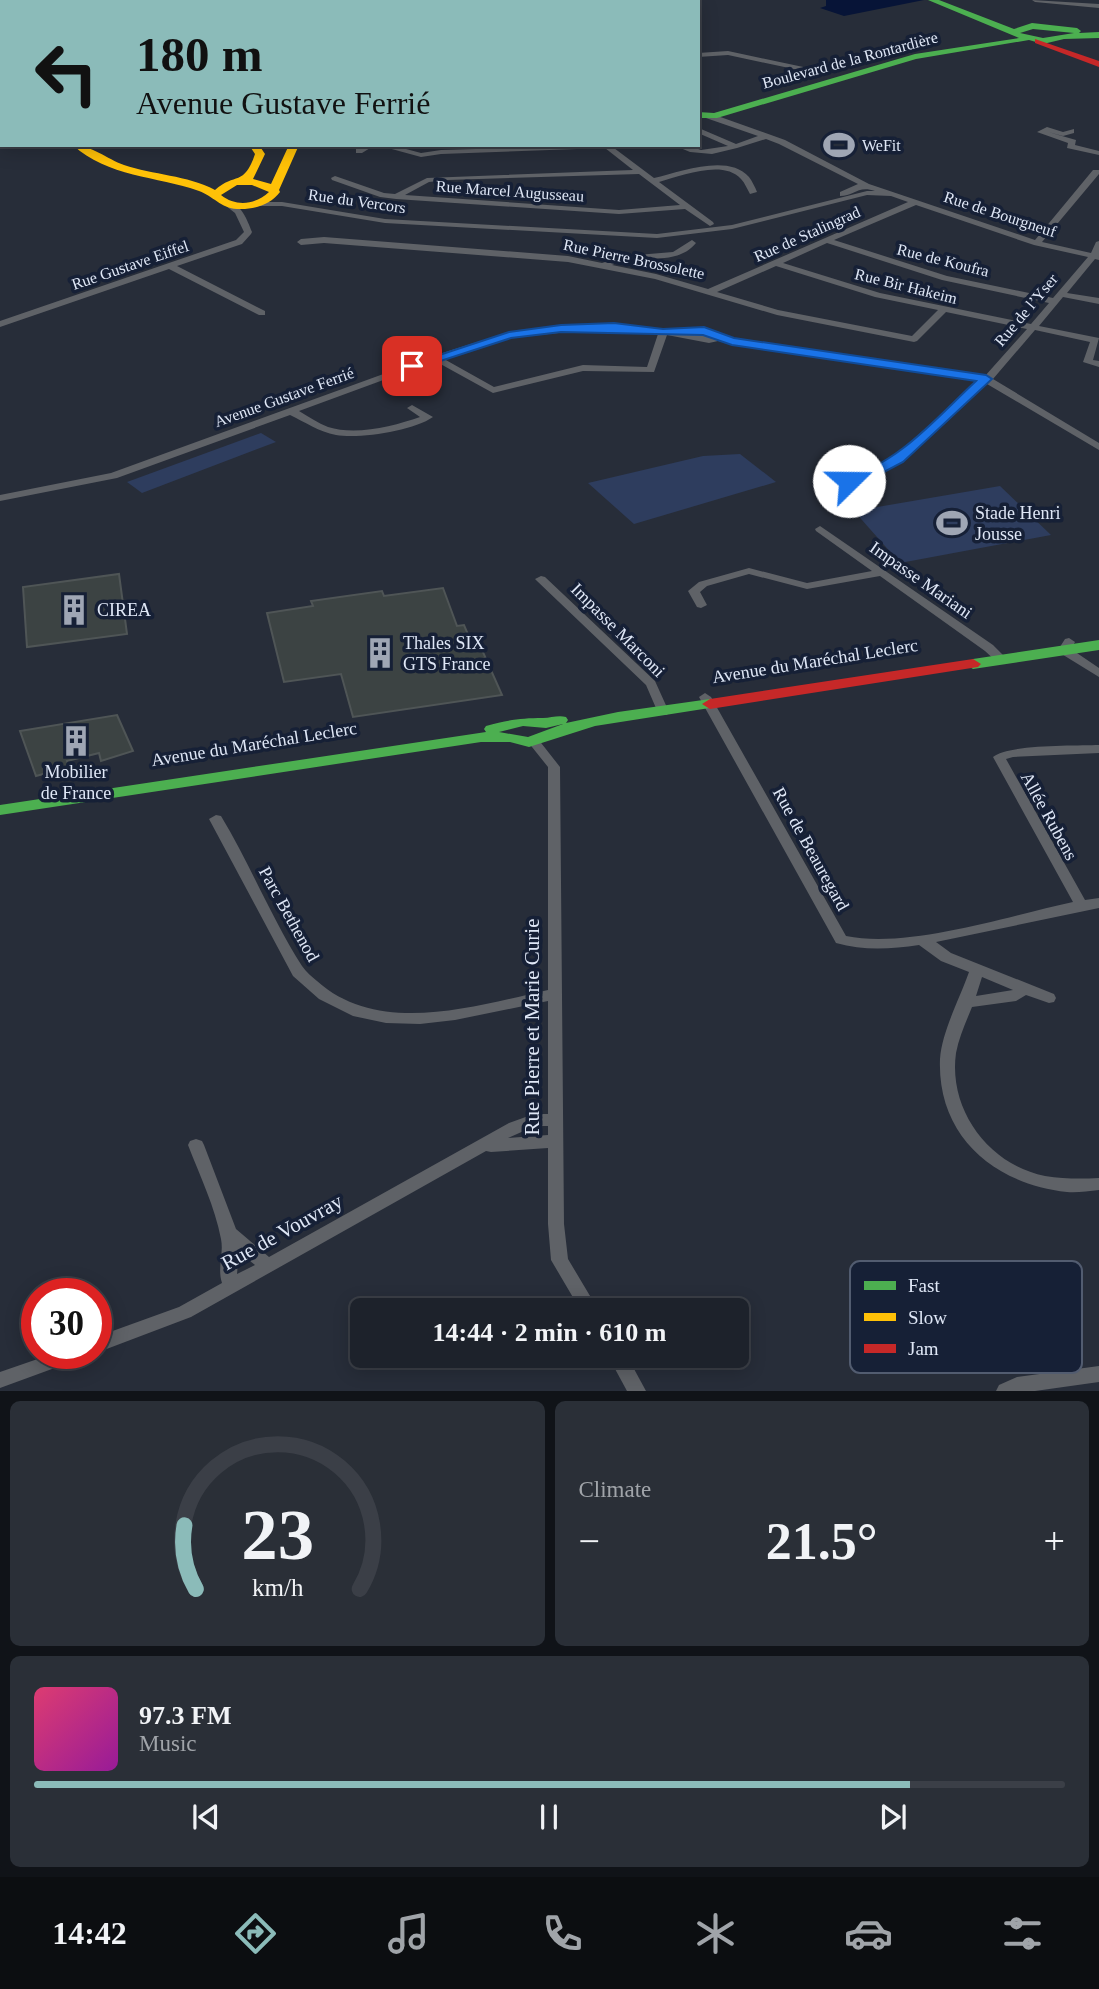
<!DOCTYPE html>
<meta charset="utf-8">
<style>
:root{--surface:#1d222b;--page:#2a2f37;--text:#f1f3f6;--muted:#a0a4a9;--line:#3b3f47;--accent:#8bbbb9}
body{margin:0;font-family:"Times New Roman",serif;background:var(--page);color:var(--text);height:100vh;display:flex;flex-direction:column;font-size:26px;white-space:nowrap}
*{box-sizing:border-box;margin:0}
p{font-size:23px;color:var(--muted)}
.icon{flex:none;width:38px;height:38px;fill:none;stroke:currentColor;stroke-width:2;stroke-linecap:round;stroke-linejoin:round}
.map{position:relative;height:1391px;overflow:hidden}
.panel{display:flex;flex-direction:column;gap:10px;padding:10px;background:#101318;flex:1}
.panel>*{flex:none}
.hud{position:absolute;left:0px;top:0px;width:700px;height:147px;box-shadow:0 4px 18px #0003,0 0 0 2px var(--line);background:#8bbbb9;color:#111;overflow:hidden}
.speed{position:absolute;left:21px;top:1278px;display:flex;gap:14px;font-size:35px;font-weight:700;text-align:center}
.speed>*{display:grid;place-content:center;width:91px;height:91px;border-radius:50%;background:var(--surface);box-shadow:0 4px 18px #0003,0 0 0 2px var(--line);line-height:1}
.speed .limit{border:10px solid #d22;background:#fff;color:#111}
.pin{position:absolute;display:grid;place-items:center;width:60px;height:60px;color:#fff;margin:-30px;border-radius:14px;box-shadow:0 4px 10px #0006}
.me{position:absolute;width:77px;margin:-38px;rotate:68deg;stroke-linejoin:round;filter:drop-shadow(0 0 5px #0008)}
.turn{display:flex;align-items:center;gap:24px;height:147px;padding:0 21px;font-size:32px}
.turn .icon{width:91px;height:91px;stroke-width:2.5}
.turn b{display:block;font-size:49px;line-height:60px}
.big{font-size:52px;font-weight:800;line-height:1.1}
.panel .tile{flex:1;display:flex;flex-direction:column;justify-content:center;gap:10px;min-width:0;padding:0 24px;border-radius:10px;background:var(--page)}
.panel .dial{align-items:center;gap:0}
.dial svg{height:182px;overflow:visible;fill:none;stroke:var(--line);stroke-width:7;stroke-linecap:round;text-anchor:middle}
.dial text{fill:var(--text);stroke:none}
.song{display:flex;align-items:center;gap:21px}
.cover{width:84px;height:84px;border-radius:10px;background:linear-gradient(135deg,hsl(340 70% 55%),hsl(300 70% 35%))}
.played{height:7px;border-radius:4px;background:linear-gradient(90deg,var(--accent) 85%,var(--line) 85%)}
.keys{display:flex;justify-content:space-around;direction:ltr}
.heat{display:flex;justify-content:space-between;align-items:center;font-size:38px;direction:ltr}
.panel .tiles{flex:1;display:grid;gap:10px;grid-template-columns:1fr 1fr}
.tile:last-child{grid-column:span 2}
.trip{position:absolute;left:350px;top:1298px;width:399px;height:70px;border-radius:10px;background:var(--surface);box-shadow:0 4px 18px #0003,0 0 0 2px var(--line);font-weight:800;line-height:70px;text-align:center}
.tab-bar{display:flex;height:112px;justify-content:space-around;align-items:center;background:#0c0e11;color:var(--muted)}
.tab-bar .icon{width:49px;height:49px}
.tab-bar .active{color:var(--accent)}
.tab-bar b{font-size:32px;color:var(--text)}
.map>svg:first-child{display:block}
</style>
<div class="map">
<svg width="1099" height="1391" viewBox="0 0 1099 1391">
<rect width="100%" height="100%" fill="#272d39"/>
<g fill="#2e3d5e">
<polygon points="261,433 276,442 142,493 127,482"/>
<polygon points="740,454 776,482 634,524 588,483 703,456"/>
<polygon points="1000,486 1051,535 900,563 854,511"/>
</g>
<polygon fill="#071437" points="826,0 924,0 844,16 820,8 826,6"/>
<g fill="#3c4343" stroke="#4f5556" stroke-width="2">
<polygon points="119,574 127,634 27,647 23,587"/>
<polygon points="443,588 457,626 464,625 472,644 479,643 502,695 353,717 341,674 284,682 267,613 313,606 311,601 382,591 384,596"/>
<polygon points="117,715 133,751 101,761 99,753 67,761 69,767 36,776 20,731"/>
</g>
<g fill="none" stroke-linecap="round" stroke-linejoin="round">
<g fill="#5f6267" fill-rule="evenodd">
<polygon points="30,0 36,0 29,2"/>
<rect x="91" y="0" width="6" height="2"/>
<polygon points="137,0 145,0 147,2 139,2"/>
<polygon points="231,0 238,0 240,2 232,2"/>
<polygon points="297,0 303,0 304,1 294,2"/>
<polygon points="368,0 388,0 386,2"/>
<polygon points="460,0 476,0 459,2"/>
<polygon points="546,0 554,0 556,2 548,2"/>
<polygon points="1032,0 1099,4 1099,8 1035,2"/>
<polygon points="728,51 808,68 838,61 841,63 808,72 728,55 698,57 698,53"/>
<path d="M706,114H712L785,140L869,184L1035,240L1093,170H1099V174L1042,242L1091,253L1096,242L1099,241V260L1095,259L1067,293L1099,298V304L1063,297L1039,326L1099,338L1093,360L1099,361V367L1083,362L1090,342L1035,330L993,379L1099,443V450L987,384C957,411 886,487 845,483V479C897,466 940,416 979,381L718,341L709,343L667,335L654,372L583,371L493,393L435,361L299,411C309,417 318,423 328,427C356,436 394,426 420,417L407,408L412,405L433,417C413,431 360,439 336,435C319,432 305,422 290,415L117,478L0,501V495L111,473L433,356L509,332L587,324L663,329L704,328L719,332L721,336L985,376L1027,329L946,312L917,341L914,342L777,315L655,279L568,262L324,243L301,245L297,242L301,239L324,237L568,256L602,263L625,256L673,252L692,240L696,243C674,269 639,251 612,265L656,274L708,289L908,202L891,196L867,195L732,229L657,238L385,223L282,206H255L251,204L255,202H282L385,219L657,234L732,225L867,191H875C858,185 854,196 840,196V192L858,184L779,144L766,139L737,148L712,154L690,152L678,147L677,145H687L701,150L728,146L698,133V129H701L736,144L758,136L706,118ZM916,205L1034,245L1088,257L1053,298L947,276L834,240ZM827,243L942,280L1049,303L1031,324L880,293L783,263ZM776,266L875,297L938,310L912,336L778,310L717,292ZM587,330L658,334L647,367L583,365L494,387L444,359L510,338Z"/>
<polygon points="1047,127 1063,132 1074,129 1074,133 1063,136 1048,132 1076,140 1075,145 1099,151 1099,155 1067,148 1068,143 1037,132"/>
<polygon points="365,145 375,145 362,153 356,153 356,149"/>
<path d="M377,145H391L421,153L441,150L610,145L654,178C680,172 728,153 749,177C752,181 755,187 757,192L750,194C747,189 745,183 741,179C723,159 681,176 659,182L713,222L714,224L710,226L685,209L619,214L396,199L380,197L332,180L331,178L335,176L384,193L395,194L427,178L633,170L605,148L441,154L421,157ZM639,174L680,205L619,210L405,195L429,182L447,180Z"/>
<path d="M226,202C242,203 247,220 252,232L251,234L242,244L177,266L265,311V315H259L169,269L0,327V321L236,240L244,232L235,213L226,206Z"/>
<polygon points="820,526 993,645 1008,660 1006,663 998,663 985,651 880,576 807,589 749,574 707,586 700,592 707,605 701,608 697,607 688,591 699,582 749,568 807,583 872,571 816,531 815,529"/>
<polygon points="541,576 545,577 655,681 669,712 667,715 659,715 646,685 537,581 535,579"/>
<polygon points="1069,638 1075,642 1071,649 1099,668 1099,677 1060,653 1058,650 1065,639"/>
<path d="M705,693L711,697L846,936C909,949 1008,916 1073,902L993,757C1008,744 1076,746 1099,745V753L1013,757L1006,759L1085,900L1099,898V908L936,942L951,953L1054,994L1056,998L1054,1002L1049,1003L1026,995L1016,1001L972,1007C966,1022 959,1037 956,1053C948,1110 989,1165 1045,1176C1064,1179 1081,1179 1099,1178V1190C1088,1191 1077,1193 1067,1192C994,1184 937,1136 940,1059C942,1031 960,998 969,972L941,961L919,945C891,949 864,951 836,943L699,697ZM982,977L1013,990L976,996Z"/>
<path d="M534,738L538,739L560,767L564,1224L568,1259L599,1311H581L551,1260L548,1224V1148L491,1152L486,1151L191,1317L96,1353V1337L179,1307L222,1283C217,1268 224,1254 221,1239C215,1207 200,1176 188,1145L190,1141L196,1139L202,1141L204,1145L236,1229L269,1257L509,1123L534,1114H548V1001L455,1020L420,1024L386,1023L353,1016L319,999L293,976L209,819L216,815L221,816C250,864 272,919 302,966C306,972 312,977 317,981C379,1037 476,1006 548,990V767L528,742ZM535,1126H548V1135L508,1138ZM239,1252L255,1265L237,1274Z"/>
<polygon points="55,1353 85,1353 82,1358 0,1388 0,1372"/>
<polygon points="608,1356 627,1356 646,1391 627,1391"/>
<polygon points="1099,1366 1099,1382 1035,1391 996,1391 999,1385 1017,1377"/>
</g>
<g fill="#4caf50" fill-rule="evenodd">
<polygon points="150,0 165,0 148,2"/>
<path d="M928,0H939L1014,29L1032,23L1077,28L1081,31L1079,33L1099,32V38L1064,39L1043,44L1029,40L916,59L717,118H698V112L714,113L915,54L1019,38ZM1033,29L1074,33L1043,38L1020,33Z"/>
<polygon points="0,66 2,67 2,73 0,72"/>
<polygon points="0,140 2,145 5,145 0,146"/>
<polygon points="1099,640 1099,650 973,669 965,664 973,659"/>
<path d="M710,699L716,701L718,704L716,707L595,726L529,747L510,742H481L0,815V805L486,732L484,729L486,726C508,720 521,718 543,718C551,718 558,715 566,717L568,720L566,723L618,712ZM563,724L528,737L499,732L523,726L546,728Z"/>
</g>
<path fill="#ffc107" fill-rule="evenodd" d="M73,145C91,145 107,159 124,165C153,175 187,175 215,190C235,172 244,187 255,154L249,145H259L265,154L253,179L271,184L289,145H299L279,190L280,192C270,205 254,210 237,209C221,208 213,196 199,191C157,176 107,177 73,145ZM237,185H252L269,192C255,205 236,207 221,195Z"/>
<g fill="#c62828" fill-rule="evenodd">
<polygon points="1035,39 1099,61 1099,67 1035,43"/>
<polygon points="973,659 981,664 978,667 710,709 702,704 710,699"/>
</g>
</g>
<path fill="#1a73e8" stroke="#114b97" stroke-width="2" d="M614,323L663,329L704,327L734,338L986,375L992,379L903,462L867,481L849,485L842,481L844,478C898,465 937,417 976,381L732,345L703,335L561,332L511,338L416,369L406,366L509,332L561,325Z"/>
<defs>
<symbol id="stadium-bare" viewBox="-9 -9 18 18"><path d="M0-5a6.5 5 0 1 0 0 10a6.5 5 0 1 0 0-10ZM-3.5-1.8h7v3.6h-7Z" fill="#9fa6b4" stroke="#162036" stroke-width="2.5" paint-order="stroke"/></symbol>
<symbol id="building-bare" viewBox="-9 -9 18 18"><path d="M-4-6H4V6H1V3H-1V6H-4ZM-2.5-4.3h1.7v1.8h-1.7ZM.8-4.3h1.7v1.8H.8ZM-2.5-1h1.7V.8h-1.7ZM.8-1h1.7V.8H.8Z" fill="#9fa6b4" stroke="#162036" stroke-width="2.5" paint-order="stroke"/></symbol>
</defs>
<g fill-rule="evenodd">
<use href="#stadium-bare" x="817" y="123" width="44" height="44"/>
<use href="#stadium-bare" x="930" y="501" width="44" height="44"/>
<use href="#building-bare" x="52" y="588" width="44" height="44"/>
<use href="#building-bare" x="358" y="631" width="44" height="44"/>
<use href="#building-bare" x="54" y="719" width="44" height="44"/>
</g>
<g text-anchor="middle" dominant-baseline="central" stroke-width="7" stroke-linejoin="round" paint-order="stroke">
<g font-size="16" fill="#dfe7f6" stroke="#162036">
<text transform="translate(850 60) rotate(-15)">Boulevard de la Rontardière</text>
<text transform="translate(510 191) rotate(4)">Rue Marcel Augusseau</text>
<text transform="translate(357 201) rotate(8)">Rue du Vercors</text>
<text transform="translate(1000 214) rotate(18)">Rue de Bourgneuf</text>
<text transform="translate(807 234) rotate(-24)">Rue de Stalingrad</text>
<text transform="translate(634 259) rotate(12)">Rue Pierre Brossolette</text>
<text transform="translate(943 260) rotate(14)">Rue de Koufra</text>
<text transform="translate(130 265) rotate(-19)">Rue Gustave Eiffel</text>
<text transform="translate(906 286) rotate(14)">Rue Bir Hakeim</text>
<text transform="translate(1026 310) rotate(-50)">Rue de l’Yser</text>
<text transform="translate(284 397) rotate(-20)">Avenue Gustave Ferrié</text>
</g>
<g font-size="16" fill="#dfe7f6" stroke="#162036" text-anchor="start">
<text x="862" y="145">WeFit</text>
</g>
<g font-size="18" fill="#dfe7f6" stroke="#162036" text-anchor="start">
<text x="975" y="513">Stade Henri<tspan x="975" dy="21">Jousse</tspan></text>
<text x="97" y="610">CIREA</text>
<text x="403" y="643">Thales SIX<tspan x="403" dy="21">GTS France</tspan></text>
<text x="76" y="772" text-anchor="middle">Mobilier<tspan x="76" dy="21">de France</tspan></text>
</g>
<g font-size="18" fill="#dfe7f6" stroke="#162036">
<text transform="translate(921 580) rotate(35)">Impasse Mariani</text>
<text transform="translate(618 630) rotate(45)">Impasse Marconi</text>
<text transform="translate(815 661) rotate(-9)">Avenue du Maréchal Leclerc</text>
<text transform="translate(254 744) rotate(-9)">Avenue du Maréchal Leclerc</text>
<text transform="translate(1049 816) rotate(61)">Allée Rubens</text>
<text transform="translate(811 849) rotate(61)">Rue de Beauregard</text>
<text transform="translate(289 914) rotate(61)">Parc Bethenod</text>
</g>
<g font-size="21" fill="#dfe7f6" stroke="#162036">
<text transform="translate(532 1027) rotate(-90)">Rue Pierre et Marie Curie</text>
<text transform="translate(282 1232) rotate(-29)">Rue de Vouvray</text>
</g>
</g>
<rect x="850" y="1261" width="232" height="112" rx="10" fill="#162036" stroke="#525c70" stroke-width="2"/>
<rect x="864" y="1281" width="32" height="9" fill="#4caf50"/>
<rect x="864" y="1313" width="32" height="8" fill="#ffc107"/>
<rect x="864" y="1344" width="32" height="9" fill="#c62828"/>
<g font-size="19" fill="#dfe7f6">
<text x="908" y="1292">Fast</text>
<text x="908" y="1324">Slow</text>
<text x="908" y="1355">Jam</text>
</g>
</svg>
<div class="speed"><div class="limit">30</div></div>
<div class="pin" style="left:412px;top:366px;background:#d93025"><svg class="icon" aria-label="arrive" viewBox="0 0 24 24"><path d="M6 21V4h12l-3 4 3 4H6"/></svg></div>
<svg class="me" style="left:849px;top:481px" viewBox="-20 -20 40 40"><circle r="19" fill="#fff"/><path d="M0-13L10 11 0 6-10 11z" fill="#1a73e8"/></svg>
<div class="trip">14:44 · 2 min · 610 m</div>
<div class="hud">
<div class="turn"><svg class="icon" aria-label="left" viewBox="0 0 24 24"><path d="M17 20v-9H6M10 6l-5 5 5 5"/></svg><div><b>180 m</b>Avenue Gustave Ferrié</div></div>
</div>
</div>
<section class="panel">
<div class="tiles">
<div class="tile dial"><svg viewBox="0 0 100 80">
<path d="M14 69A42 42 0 1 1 86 69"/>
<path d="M14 69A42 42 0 0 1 9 41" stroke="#8bbbb9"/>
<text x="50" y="56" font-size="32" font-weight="700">23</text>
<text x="50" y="72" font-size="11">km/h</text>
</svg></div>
<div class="tile"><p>Climate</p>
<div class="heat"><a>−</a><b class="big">21.5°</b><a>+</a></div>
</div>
<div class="tile">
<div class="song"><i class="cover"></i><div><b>97.3 FM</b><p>Music</p></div></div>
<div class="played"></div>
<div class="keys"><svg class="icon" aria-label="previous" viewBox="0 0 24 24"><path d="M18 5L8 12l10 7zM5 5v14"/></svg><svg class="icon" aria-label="pause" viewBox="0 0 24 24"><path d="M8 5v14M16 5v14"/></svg><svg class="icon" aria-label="next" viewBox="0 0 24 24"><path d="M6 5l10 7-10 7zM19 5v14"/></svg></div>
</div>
</div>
</section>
<nav class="tab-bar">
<b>14:42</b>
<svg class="icon active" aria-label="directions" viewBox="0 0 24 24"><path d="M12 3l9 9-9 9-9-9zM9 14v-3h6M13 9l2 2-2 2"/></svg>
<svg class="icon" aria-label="music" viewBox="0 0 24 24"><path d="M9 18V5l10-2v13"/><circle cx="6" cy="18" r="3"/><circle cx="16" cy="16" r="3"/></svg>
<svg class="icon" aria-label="phone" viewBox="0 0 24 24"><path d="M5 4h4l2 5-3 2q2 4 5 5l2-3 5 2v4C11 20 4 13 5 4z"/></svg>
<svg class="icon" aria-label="climate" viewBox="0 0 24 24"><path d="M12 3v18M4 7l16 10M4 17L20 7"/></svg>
<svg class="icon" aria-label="car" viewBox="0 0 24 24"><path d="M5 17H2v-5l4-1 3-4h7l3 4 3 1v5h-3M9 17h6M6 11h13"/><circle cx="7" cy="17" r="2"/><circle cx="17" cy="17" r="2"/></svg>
<svg class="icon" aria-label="filters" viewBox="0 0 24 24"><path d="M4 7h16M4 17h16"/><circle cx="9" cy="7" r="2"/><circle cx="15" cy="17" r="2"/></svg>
</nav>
